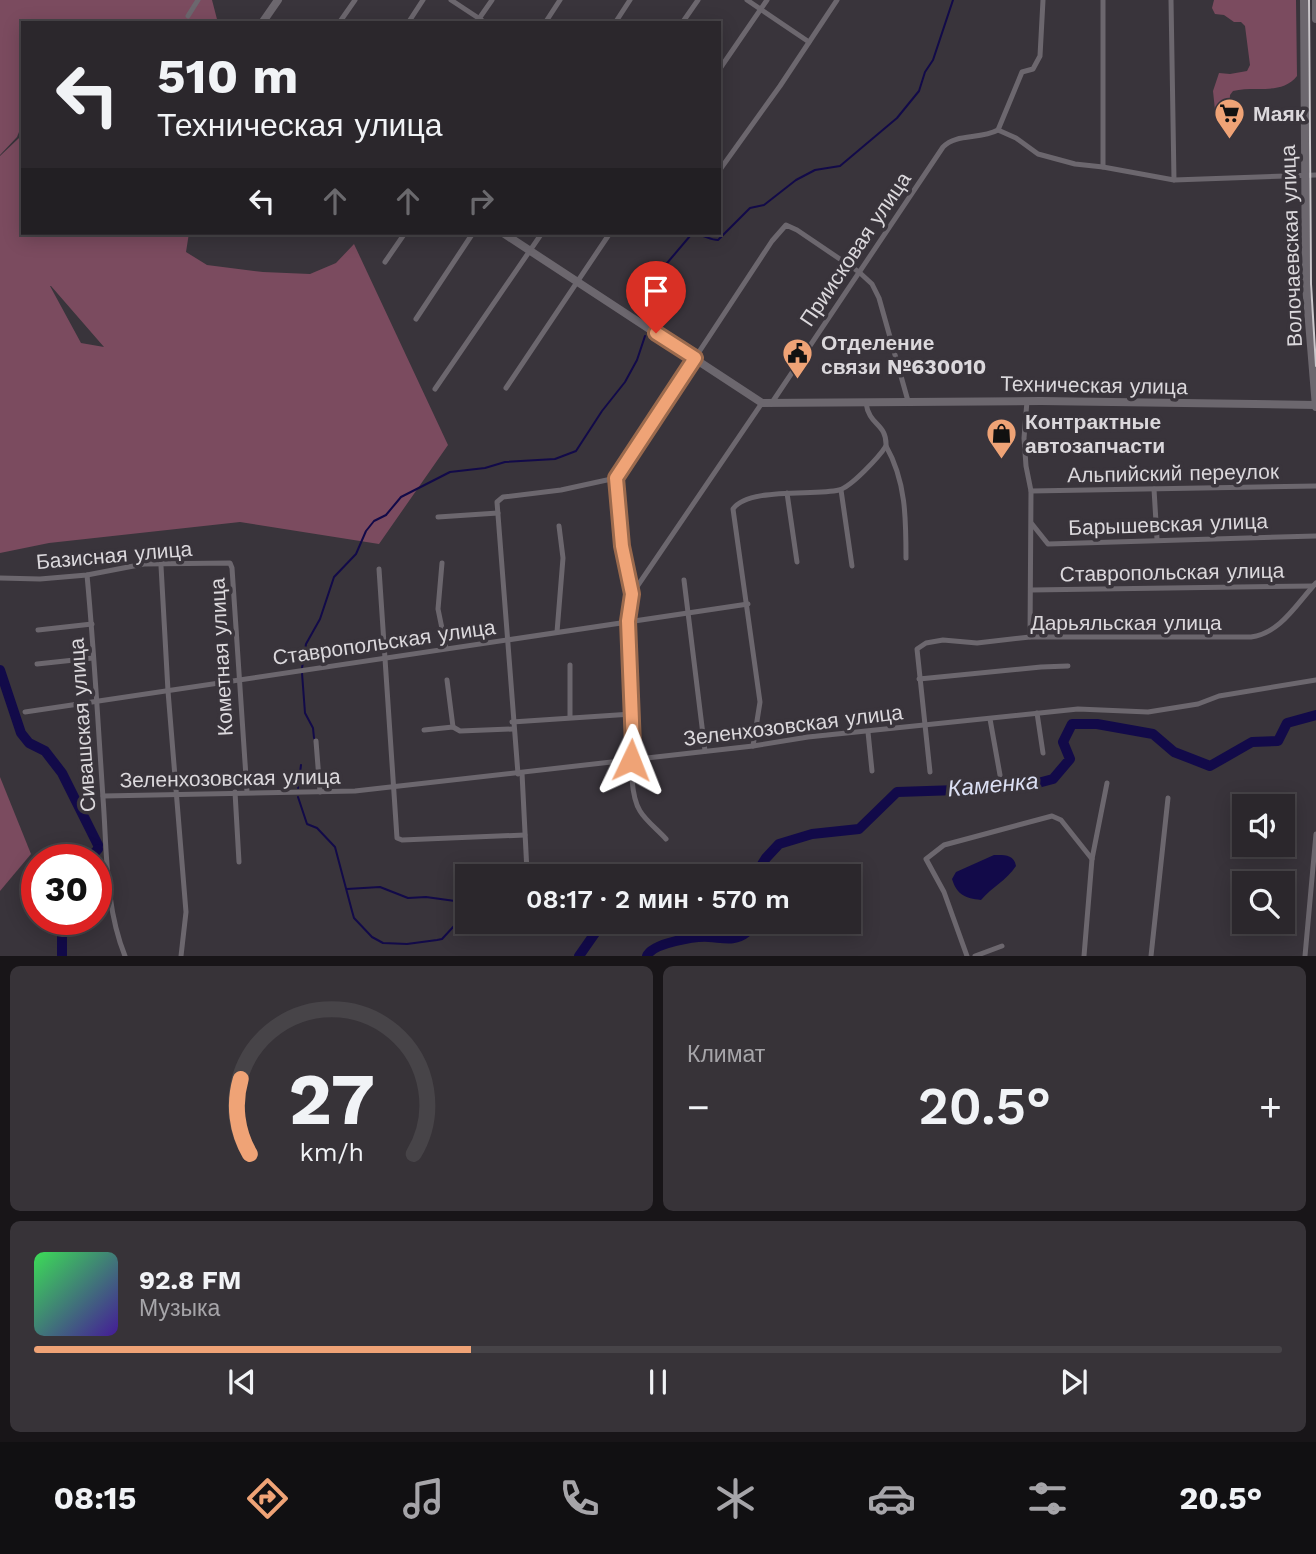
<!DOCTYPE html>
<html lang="ru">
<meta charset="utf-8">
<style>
:root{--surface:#2b272c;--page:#373338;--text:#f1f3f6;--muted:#a6a5a9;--line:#474448;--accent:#efa376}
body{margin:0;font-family:"Work Sans",sans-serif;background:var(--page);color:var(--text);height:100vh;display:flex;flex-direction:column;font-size:26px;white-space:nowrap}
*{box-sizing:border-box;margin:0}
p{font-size:23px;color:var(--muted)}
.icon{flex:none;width:38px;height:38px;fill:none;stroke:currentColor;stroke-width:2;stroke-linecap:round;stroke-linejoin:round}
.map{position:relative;height:956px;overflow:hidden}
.details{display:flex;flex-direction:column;gap:10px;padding:10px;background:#181518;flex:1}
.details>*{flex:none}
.banner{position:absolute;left:21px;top:21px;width:700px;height:214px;border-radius:0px;box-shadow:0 4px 18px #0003,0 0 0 2px var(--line);background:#2b272c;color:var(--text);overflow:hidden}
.controls{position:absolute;left:1232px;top:794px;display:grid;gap:14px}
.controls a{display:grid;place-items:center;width:63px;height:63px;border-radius:0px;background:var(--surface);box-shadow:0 4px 18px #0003,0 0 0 2px var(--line);font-size:35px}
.speed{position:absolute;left:21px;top:844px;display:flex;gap:14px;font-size:35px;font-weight:700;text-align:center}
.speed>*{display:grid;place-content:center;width:91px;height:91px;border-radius:50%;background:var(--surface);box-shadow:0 4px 18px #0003,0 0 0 2px var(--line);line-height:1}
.speed .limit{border:10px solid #d22;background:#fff;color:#111}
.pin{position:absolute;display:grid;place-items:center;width:60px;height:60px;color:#fff;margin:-72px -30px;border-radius:50% 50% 50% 0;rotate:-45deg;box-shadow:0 0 7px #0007}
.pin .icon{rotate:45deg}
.me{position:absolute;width:77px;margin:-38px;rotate:2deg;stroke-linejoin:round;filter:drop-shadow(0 0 5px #0008)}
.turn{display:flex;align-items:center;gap:24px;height:147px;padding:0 21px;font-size:32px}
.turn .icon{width:91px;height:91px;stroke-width:2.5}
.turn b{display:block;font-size:49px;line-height:60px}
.lanes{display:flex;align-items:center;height:66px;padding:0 21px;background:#0003;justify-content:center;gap:35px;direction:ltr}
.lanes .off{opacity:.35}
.big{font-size:52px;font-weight:600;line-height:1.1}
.details .card{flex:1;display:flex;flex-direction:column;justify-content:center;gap:10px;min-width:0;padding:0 24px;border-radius:10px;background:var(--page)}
.details .dial{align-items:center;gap:0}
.dial svg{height:182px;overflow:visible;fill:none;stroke:var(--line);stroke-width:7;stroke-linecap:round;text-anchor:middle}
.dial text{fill:var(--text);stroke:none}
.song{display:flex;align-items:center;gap:21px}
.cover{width:84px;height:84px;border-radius:10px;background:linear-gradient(135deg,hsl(130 70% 55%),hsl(260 70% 35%))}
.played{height:7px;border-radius:4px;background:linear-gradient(90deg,var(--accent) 35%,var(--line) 35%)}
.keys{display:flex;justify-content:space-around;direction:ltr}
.heat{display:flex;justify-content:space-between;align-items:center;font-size:38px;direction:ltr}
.details .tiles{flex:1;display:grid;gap:10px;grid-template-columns:1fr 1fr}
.card:last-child{grid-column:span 2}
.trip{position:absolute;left:455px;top:864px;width:406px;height:70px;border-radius:0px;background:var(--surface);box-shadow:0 4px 18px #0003,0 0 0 2px var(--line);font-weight:600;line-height:70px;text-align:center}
.dock{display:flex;height:112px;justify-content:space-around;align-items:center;background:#111012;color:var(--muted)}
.dock .icon{width:49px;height:49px}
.dock .active{color:var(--accent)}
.dock b{font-size:32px;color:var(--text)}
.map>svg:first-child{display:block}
</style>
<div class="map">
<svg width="1316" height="956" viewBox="0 0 1316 956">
<rect width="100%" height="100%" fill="#39343b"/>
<g fill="#7b4b5f" fill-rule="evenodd">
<path d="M0,0H212L218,23H23V233H189L186,252L207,265L263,272L310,274L336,263L354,244L448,445L379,544L240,522L49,543L0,553V156L19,138V132L17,137L0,155ZM50,286H51L104,347L81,343Z"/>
<path d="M1214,0H1296L1297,76C1281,96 1255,85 1233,91L1230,95L1229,114L1225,118L1216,120L1213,91L1219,73L1230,74L1247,71L1250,65L1245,26L1241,22H1234L1224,15L1215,14L1212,8Z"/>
<polygon points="0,777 31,854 0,891"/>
</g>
<path fill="#120a49" d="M994,855C1004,855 1014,854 1016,866C1006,881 992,887 981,900C965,898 957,895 952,879L956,872Z"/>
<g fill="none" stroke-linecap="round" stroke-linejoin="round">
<g stroke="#120a49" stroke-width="2">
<path d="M651,319L667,291L660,278L662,269L690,236C701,232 708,240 718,240L750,208L764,205L796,180L815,170L840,166L897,118L919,91L925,72L933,60L953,0"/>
<polyline points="302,668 306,644 320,619 334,577 356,554 366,531 374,521 386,515 401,497 450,472 485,468 505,462 555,459 576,451 602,411 625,382 637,360 645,336"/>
<polyline points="302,673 305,713 313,728 314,738"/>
<polyline points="298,788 301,765"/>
<polyline points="298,797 307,824 317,828 335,847 352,911 354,918 372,937 383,943 407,944 437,940 442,939 467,912"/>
<polyline points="347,889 380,887 408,898 426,897 455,901 467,911"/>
</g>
<g stroke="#120a49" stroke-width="10">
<polyline points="0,670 21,733 29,743 45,751 62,773 98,845"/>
<polyline points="89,859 98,849"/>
<polyline points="563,877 568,869 573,867 586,877"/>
<polyline points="754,877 766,858 779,844 812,834 859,829 897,792 1019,788 1053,779 1070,759 1063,742 1072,724 1097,724 1153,734 1174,752 1210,766 1252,742 1278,741 1287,723 1316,715"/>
<polyline points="62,919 62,956"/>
<polyline points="579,956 600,926 613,922"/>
<path d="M647,956C652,943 696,936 709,937C724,938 735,942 747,932V922"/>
</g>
<g stroke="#6c676e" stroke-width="5">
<polyline points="451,0 486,23"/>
<polyline points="747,0 809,42"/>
<polyline points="1171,0 1174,180"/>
<polyline points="188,16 198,0"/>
<polyline points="339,23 355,0"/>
<polyline points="408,23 423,0"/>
<polyline points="476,23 492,0"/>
<polyline points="545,23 560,0"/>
<polyline points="615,23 630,0"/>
<polyline points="682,23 698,0"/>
<polyline points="719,70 767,0"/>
<polyline points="998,130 1022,72 1033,69 1040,56 1043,0"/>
<polyline points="1103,167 1103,0"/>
<polyline points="719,171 780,86 837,0"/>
<polyline points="385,262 405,233"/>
<polyline points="416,319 473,233"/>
<polyline points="506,388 610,233"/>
<polyline points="435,389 542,233"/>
<polyline points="1027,401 1024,438 1026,466 1031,491 1030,637"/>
<path d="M771,404L943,147C957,133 979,140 998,130L1016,138L1038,154L1075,164L1103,167L1174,180L1316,175"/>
<path d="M886,446C906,481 906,519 906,558"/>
<polyline points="1154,489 1157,539"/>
<polyline points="841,490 852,566"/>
<polyline points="1031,491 1316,486"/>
<polyline points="787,493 797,562"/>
<polyline points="438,517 498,513"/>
<polyline points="1032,524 1048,544 1316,536"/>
<polyline points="442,563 438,609 446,648"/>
<polyline points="161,566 168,691 186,912 181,956"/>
<polyline points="379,569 397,838 402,840 525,835"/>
<path d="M87,575C94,649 98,724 103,798C107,850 105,907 125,956"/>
<polyline points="0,578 40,579 87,575 144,564 230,563 232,568 247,792"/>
<polyline points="684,580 705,751"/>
<polyline points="1031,590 1313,586"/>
<polyline points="632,594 762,403"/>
<polyline points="38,630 92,624"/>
<polyline points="557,632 563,558 559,526"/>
<polyline points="37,664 93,658"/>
<polyline points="570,665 570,717"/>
<polyline points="919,679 1041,667 1068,666"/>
<polyline points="447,680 453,727"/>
<polyline points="25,712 748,604"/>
<polyline points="1037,713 1043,753"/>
<polyline points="990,719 1000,775"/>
<polyline points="512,722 632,714"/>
<polyline points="424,730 453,727 460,731 513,729"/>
<polyline points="868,732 872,771"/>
<polyline points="316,741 320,792"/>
<path d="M753,746L760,702L733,509C748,487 814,496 839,490C851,487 879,457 886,446C887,423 869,426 866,403"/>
<path d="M930,772L917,649L926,643L943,640L977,643L1030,637H1251C1281,633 1297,603 1316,583"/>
<polyline points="522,773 527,872"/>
<polyline points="518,774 497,502 503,497 561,490 616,478"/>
<polyline points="235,792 239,862"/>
<polyline points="103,796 355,791 753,746 808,737 1078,709 1148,712 1198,704 1219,696 1316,680"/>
<path d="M666,839C658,830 646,821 640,811C631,797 630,762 633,746L628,621L632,594L622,546L616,478L772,241L786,225L797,230L859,272L872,284L879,298L908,401"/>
<polyline points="967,956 944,892 926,859 944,845 1052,816 1061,820 1092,859"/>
<polyline points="975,956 1002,946"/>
<polyline points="1084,956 1092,859 1107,783"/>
<polyline points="1151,956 1168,798"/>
<polyline points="1305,956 1316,834"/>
</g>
<g stroke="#6c676e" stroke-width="8">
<polyline points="1304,0 1306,285 1316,407"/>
<polyline points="1316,0 1316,19"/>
<polyline points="262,23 278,0"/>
<polyline points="503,233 762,403 1041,401 1316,405"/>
</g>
<polyline stroke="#c9c6ca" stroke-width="2" points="1309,0 1311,284 1316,366"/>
</g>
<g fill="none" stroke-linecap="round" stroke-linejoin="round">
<defs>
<polyline id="route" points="631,760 633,746 628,621 632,594 622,546 616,478 695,358 656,333"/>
</defs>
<use href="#route" stroke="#9b6a4d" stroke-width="18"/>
<use href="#route" stroke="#efa376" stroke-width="12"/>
</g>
<defs>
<symbol id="supermarket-pin" viewBox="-11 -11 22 30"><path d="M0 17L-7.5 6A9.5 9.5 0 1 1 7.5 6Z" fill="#efa376" stroke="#39343b"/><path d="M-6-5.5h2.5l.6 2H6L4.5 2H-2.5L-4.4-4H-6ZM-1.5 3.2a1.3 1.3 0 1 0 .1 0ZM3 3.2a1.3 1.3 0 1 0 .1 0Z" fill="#111"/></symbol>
<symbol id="civic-pin" viewBox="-11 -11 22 30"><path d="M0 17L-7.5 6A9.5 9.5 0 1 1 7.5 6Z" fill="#efa376" stroke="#39343b"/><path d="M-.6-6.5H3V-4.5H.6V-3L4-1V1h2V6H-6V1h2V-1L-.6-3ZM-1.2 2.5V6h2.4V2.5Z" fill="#111"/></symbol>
<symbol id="shop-pin" viewBox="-11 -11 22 30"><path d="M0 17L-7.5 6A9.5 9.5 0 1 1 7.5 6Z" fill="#efa376" stroke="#39343b"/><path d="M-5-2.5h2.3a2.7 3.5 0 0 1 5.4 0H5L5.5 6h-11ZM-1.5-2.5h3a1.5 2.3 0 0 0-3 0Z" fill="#111"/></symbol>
</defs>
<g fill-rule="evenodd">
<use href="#supermarket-pin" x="1212" y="96" width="35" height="47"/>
<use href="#civic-pin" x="780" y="336" width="35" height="47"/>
<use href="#shop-pin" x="984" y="416" width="35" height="47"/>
</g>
<g text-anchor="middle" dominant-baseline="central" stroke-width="7" stroke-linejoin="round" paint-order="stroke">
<g font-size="21" font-weight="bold" fill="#dbd8dc" stroke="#39343b" text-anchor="start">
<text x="1253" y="113">Маяк</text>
<text x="821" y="342">Отделение<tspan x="821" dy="24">связи №630010</tspan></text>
<text x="1025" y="421">Контрактные<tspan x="1025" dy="24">автозапчасти</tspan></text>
</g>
<g font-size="21" fill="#dbd8dc" stroke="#39343b">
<text transform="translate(1291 246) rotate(-92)">Волочаевская улица</text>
<text transform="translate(855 249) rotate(-56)">Приисковая улица</text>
<text transform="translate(1094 385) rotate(1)">Техническая улица</text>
<text transform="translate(1173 473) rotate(-1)">Альпийский переулок</text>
<text transform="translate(1168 524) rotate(-2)">Барышевская улица</text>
<text transform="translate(114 555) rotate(-5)">Базисная улица</text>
<text transform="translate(1172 572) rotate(-1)">Ставропольская улица</text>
<text x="1126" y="622">Дарьяльская улица</text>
<text transform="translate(384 642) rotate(-8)">Ставропольская улица</text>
<text transform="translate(221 657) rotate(-93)">Кометная улица</text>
<text transform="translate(82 725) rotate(-94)">Сивашская улица</text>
<text transform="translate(793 725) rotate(-7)">Зеленхозовская улица</text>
<text transform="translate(230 778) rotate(-1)">Зеленхозовская улица</text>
</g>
<g font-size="23" font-style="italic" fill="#dbdff3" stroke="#39343b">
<text transform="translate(993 785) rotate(-5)">Каменка</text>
</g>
</g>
</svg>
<div class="controls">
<a><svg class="icon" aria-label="sound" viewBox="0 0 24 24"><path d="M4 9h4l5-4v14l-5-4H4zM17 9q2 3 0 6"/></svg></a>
<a><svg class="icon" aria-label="search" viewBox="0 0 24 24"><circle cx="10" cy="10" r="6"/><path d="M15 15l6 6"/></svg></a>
</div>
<div class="speed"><div class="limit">30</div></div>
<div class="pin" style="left:656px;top:333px;background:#d93025"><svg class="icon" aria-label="arrive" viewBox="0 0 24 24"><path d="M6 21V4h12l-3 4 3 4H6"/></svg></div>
<svg class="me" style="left:631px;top:760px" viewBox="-20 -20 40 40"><path d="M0-17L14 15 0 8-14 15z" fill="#efa376" stroke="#fff" stroke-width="4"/></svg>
<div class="trip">08:17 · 2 мин · 570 m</div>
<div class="banner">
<div class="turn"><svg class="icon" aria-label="left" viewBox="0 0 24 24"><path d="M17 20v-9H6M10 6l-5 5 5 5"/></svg><div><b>510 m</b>Техническая улица</div></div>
<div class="lanes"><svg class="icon" aria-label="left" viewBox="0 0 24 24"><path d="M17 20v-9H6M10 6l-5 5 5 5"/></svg><svg class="icon off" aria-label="ahead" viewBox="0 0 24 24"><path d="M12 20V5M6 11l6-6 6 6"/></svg><svg class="icon off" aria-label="ahead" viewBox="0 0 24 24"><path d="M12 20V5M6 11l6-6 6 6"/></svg><svg class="icon off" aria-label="right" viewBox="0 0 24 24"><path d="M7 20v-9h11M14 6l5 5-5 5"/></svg></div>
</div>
</div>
<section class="details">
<div class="tiles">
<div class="card dial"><svg viewBox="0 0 100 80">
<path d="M14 69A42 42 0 1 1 86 69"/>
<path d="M14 69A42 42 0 0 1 10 36" stroke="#efa376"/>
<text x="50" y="56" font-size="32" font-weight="700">27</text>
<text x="50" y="72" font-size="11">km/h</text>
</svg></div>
<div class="card"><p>Климат</p>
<div class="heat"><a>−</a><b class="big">20.5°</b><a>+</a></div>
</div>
<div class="card">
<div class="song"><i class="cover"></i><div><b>92.8 FM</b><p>Музыка</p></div></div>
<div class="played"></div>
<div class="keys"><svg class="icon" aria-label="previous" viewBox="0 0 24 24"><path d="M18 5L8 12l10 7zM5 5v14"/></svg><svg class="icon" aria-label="pause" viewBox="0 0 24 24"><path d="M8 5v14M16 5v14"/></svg><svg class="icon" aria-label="next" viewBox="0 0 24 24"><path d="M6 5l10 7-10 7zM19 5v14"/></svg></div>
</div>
</div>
</section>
<nav class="dock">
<b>08:15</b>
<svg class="icon active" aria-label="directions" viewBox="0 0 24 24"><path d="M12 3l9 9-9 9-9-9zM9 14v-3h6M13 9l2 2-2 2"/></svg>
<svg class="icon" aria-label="music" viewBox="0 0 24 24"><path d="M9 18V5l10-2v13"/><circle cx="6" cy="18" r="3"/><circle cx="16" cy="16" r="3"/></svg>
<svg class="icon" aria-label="phone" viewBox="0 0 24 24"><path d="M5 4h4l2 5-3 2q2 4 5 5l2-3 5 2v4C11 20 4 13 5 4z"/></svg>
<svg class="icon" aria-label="climate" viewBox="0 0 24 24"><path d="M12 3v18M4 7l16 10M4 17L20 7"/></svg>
<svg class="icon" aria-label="car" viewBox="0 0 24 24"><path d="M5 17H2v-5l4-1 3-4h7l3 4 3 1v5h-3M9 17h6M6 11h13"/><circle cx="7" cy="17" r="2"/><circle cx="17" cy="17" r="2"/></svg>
<svg class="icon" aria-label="filters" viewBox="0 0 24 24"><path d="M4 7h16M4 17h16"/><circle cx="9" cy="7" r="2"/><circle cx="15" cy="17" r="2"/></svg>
<b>20.5°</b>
</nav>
